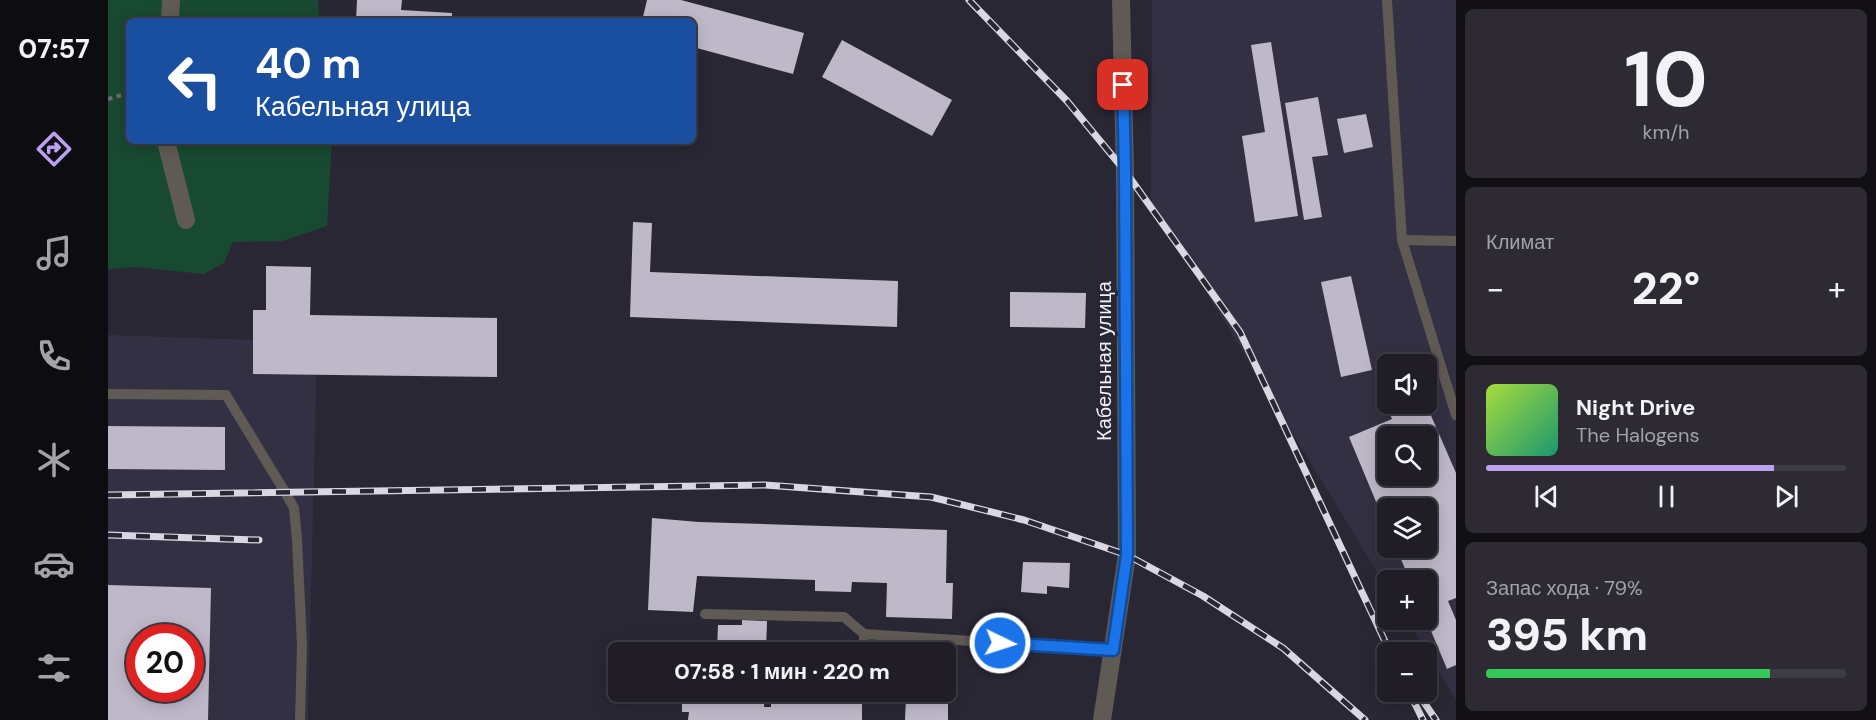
<!DOCTYPE html>
<html lang="ru">
<meta charset="utf-8">
<style>
:root{--surface:#201d27;--page:#2d2a33;--text:#f1f3f6;--muted:#a2a2a7;--line:#3d3b44;--accent:#bca0f2}
body{margin:0;font-family:"DM Sans",sans-serif;background:var(--page);color:var(--text);height:100vh;display:flex;flex-direction:column;font-size:22px;white-space:nowrap}
*{box-sizing:border-box;margin:0}
p{font-size:20px;color:var(--muted)}
.icon{flex:none;width:33px;height:33px;fill:none;stroke:currentColor;stroke-width:2;stroke-linecap:round;stroke-linejoin:round}
.map{position:relative;flex:1;overflow:hidden}
.sheet{display:flex;flex-direction:column;gap:9px;padding:9px;background:#121015;width:420px}
.sheet>*{flex:none}
.guide{position:absolute;left:18px;top:18px;width:570px;height:126px;border-radius:9px;box-shadow:0 3px 15px #0003,0 0 0 2px var(--line);background:#1a4fa0;color:#fff;overflow:hidden}
.fabs{position:absolute;left:1269px;top:354px;display:grid;gap:12px}
.fabs a{display:grid;place-items:center;width:60px;height:60px;border-radius:9px;background:var(--surface);box-shadow:0 3px 15px #0003,0 0 0 2px var(--line);font-size:30px}
.speed{position:absolute;left:18px;top:624px;display:flex;gap:12px;font-size:30px;font-weight:700;text-align:center}
.speed>*{display:grid;place-content:center;width:78px;height:78px;border-radius:50%;background:var(--surface);box-shadow:0 3px 15px #0003,0 0 0 2px var(--line);line-height:1}
.speed .limit{border:9px solid #d22;background:#fff;color:#111}
.pin{position:absolute;display:grid;place-items:center;width:51px;height:51px;color:#fff;margin:-26px;border-radius:12px;box-shadow:0 3px 9px #0006}
.me{position:absolute;width:66px;margin:-33px;rotate:94deg;stroke-linejoin:round;filter:drop-shadow(0 0 4px #0008)}
.turn{display:flex;align-items:center;gap:21px;height:126px;padding:0 30px;font-size:27px}
.turn .icon{width:78px;height:78px;stroke-width:2.5}
.turn b{display:block;font-size:42px;line-height:51px}
.big{font-size:45px;font-weight:800;line-height:1.1}
.sheet .widget{flex:1;display:flex;flex-direction:column;justify-content:center;gap:9px;min-width:0;padding:0 21px;border-radius:9px;background:var(--page)}
.sheet .dial{align-items:center;gap:0}
.dial b{font-size:78px;line-height:1}
.song{display:flex;align-items:center;gap:18px}
.cover{width:72px;height:72px;border-radius:9px;background:linear-gradient(135deg,hsl(80 70% 55%),hsl(160 70% 35%))}
.played{height:6px;border-radius:3px;background:linear-gradient(90deg,var(--accent) 80%,var(--line) 80%)}
.keys{display:flex;justify-content:space-around;direction:ltr}
.heat{display:flex;justify-content:space-between;align-items:center;font-size:33px;direction:ltr}
.charge{height:9px;border-radius:4px;background:linear-gradient(90deg,#34c759 79%,var(--line) 0)}
.trip{position:absolute;left:500px;top:642px;width:348px;height:60px;border-radius:9px;background:var(--surface);box-shadow:0 3px 15px #0003,0 0 0 2px var(--line);font-weight:800;line-height:60px;text-align:center}
main{display:flex;flex:1;min-height:0}
.tab-bar{display:flex;flex-direction:column;width:108px;justify-content:space-around;align-items:center;background:#0d0c10;color:var(--muted)}
.tab-bar .icon{width:42px;height:42px}
.tab-bar .on{color:var(--accent)}
.tab-bar b{font-size:27px;color:var(--text)}
.map>svg:first-child{display:block}
</style>
<main>
<nav class="tab-bar">
<b>07:57</b>
<svg class="icon on" aria-label="directions" viewBox="0 0 24 24"><path d="M12 3l9 9-9 9-9-9zM9 14v-3h6M13 9l2 2-2 2"/></svg>
<svg class="icon" aria-label="music" viewBox="0 0 24 24"><path d="M9 18V5l10-2v13"/><circle cx="6" cy="18" r="3"/><circle cx="16" cy="16" r="3"/></svg>
<svg class="icon" aria-label="phone" viewBox="0 0 24 24"><path d="M5 4h4l2 5-3 2q2 4 5 5l2-3 5 2v4C11 20 4 13 5 4z"/></svg>
<svg class="icon" aria-label="climate" viewBox="0 0 24 24"><path d="M12 3v18M4 7l16 10M4 17L20 7"/></svg>
<svg class="icon" aria-label="car" viewBox="0 0 24 24"><path d="M5 17H2v-5l4-1 3-4h7l3 4 3 1v5h-3M9 17h6M6 11h13"/><circle cx="7" cy="17" r="2"/><circle cx="17" cy="17" r="2"/></svg>
<svg class="icon" aria-label="filters" viewBox="0 0 24 24"><path d="M4 7h16M4 17h16"/><circle cx="9" cy="7" r="2"/><circle cx="15" cy="17" r="2"/></svg>
</nav>
<div class="map">
<svg width="1348" height="720" viewBox="0 0 1348 720">
<rect width="100%" height="100%" fill="#2a2734"/>
<g fill="#343043" fill-rule="evenodd">
<path d="M1044,0H1348V700L1299,620H1318V580H1280L1279,588L1043,201ZM1280,364H1318V404H1280ZM1280,436H1318V476H1280ZM1280,508H1318V548H1280Z"/>
<path d="M0,335L209,342L200,720H0ZM32,638H82V688H32Z"/>
</g>
<polygon fill="#184931" points="0,0 211,0 210,5 212,21 21,21 21,141 224,141 219,226 174,241 125,242 116,263 96,274 27,267 0,269"/>
<g fill="#beb8c9" fill-rule="evenodd">
<polygon points="249,0 294,0 293,10 344,13 344,21 248,21"/>
<polygon points="539,0 573,0 696,33 685,74 585,47 585,21 534,21"/>
<polygon points="734,40 844,100 824,136 714,77"/>
<polygon points="1163,42 1190,216 1147,222 1134,136 1157,132 1143,45"/>
<polygon points="1210,97 1220,155 1204,157 1214,217 1196,220 1177,103"/>
<polygon points="1258,114 1265,147 1236,153 1229,119"/>
<polygon points="525,222 544,223 542,272 790,281 789,327 522,317"/>
<polygon points="158,266 203,267 202,315 389,318 389,377 145,374 145,310 158,310"/>
<polygon points="1243,276 1264,370 1233,377 1213,282"/>
<polygon points="902,292 978,293 977,328 902,327"/>
<path d="M1288,404H1306L1307,405L1318,404L1348,473V598L1340,601L1348,620V665L1339,669L1318,619V580H1302L1288,548H1318V508H1280L1279,528L1241,437L1284,419L1279,407ZM1280,436H1318V476H1280Z"/>
<polygon points="0,426 117,427 117,470 0,469"/>
<polygon points="544,518 591,522 839,530 838,583 845,583 844,619 778,617 779,583 744,582 743,592 707,591 707,580 589,576 585,612 540,610"/>
<polygon points="915,562 962,563 961,588 939,586 939,594 913,592"/>
<path d="M0,585L103,588L100,720H0ZM32,638H82V688H32Z"/>
<polygon points="634,620 659,621 658,652 609,652 610,625 634,625"/>
<polygon points="814,642 840,642 840,720 797,720 798,698 791,698 791,692 837,692 837,652 791,652 791,647 814,647"/>
<polygon points="617,692 657,692 656,707 663,707 663,696 754,696 754,720 580,720 581,712 574,712 574,697 617,698"/>
</g>
<g fill="none" stroke-linecap="round" stroke-linejoin="round">
<polyline stroke="#6d6a76" stroke-width="4" stroke-dasharray="4.5 4.5" stroke-linecap="butt" points="0,99 21,93"/>
<g stroke="#605a55" stroke-width="10">
<polyline points="1279,0 1294,240 1348,415"/>
<polyline points="1294,240 1348,241"/>
<polyline points="0,394 118,395 177,492 186,508 189,540 194,645 192,720"/>
<polyline points="597,614 736,617 756,634 1005,650"/>
<polyline points="756,652 756,634"/>
</g>
<g stroke="#605a55" stroke-width="18">
<polyline points="62,21 63,0"/>
<polyline points="58,141 78,220"/>
<polyline points="994,720 1019,555 1017,171 1013,0"/>
</g>
<defs>
<g id="rail">
<polyline points="861,0 959,101 1017,171 1132,332 1282,652"/>
<polyline points="0,495 657,485 823,497 916,520 1019,555 1095,596 1175,648 1257,720"/>
<polyline points="0,535 151,540"/>
<polyline points="1301,692 1315,720"/>
<polyline points="1309,692 1328,720"/>
</g>
</defs>
<use href="#rail" stroke="#d9d7e1" stroke-width="7"/>
<use href="#rail" stroke="#2a2734" stroke-width="4.5" stroke-dasharray="14" stroke-linecap="butt"/>
</g>
<g fill="none" stroke-linecap="round" stroke-linejoin="round">
<defs>
<polyline id="route" points="892,643 1005,650 1019,555 1017,171 1015,85"/>
</defs>
<use href="#route" stroke="#114b97" stroke-width="15"/>
<use href="#route" stroke="#1a73e8" stroke-width="10"/>
</g>
<g text-anchor="middle" dominant-baseline="central" stroke-width="6" stroke-linejoin="round" paint-order="stroke">
<g font-size="20" fill="#f2f1fa" stroke="#2a2734">
<text transform="translate(996 361) rotate(-90)">Кабельная улица</text>
</g>
</g>
</svg>
<div class="fabs">
<a><svg class="icon" aria-label="sound" viewBox="0 0 24 24"><path d="M4 9h4l5-4v14l-5-4H4zM17 9q2 3 0 6"/></svg></a>
<a><svg class="icon" aria-label="search" viewBox="0 0 24 24"><circle cx="10" cy="10" r="6"/><path d="M15 15l6 6"/></svg></a>
<a><svg class="icon" aria-label="layers" viewBox="0 0 24 24"><path d="M12 4l9 5-9 5-9-5zM3 14l9 5 9-5"/></svg></a>
<a>+</a>
<a>−</a>
</div>
<div class="speed"><div class="limit">20</div></div>
<div class="pin" style="left:1015px;top:85px;background:#d93025"><svg class="icon" aria-label="arrive" viewBox="0 0 24 24"><path d="M6 21V4h12l-3 4 3 4H6"/></svg></div>
<svg class="me" style="left:892px;top:643px" viewBox="-20 -20 40 40"><circle r="17" fill="#1a73e8" stroke="#fff" stroke-width="3"/><path d="M0-11L8 9 0 5-8 9z" fill="#fff"/></svg>
<div class="trip">07:58 · 1 мин · 220 m</div>
<div class="guide">
<div class="turn"><svg class="icon" aria-label="left" viewBox="0 0 24 24"><path d="M17 20v-9H6M10 6l-5 5 5 5"/></svg><div><b>40 m</b>Кабельная улица</div></div>
</div>
</div>
<section class="sheet">
<div class="widget dial"><b>10</b><p>km/h</p></div>
<div class="widget"><p>Климат</p>
<div class="heat"><a>−</a><b class="big">22°</b><a>+</a></div>
</div>
<div class="widget">
<div class="song"><i class="cover"></i><div><b>Night Drive</b><p>The Halogens</p></div></div>
<div class="played"></div>
<div class="keys"><svg class="icon" aria-label="previous" viewBox="0 0 24 24"><path d="M18 5L8 12l10 7zM5 5v14"/></svg><svg class="icon" aria-label="pause" viewBox="0 0 24 24"><path d="M8 5v14M16 5v14"/></svg><svg class="icon" aria-label="next" viewBox="0 0 24 24"><path d="M6 5l10 7-10 7zM19 5v14"/></svg></div>
</div>
<div class="widget"><p>Запас хода · 79%</p><b class="big">395 km</b><div class="charge"></div></div>
</section>
</main>
